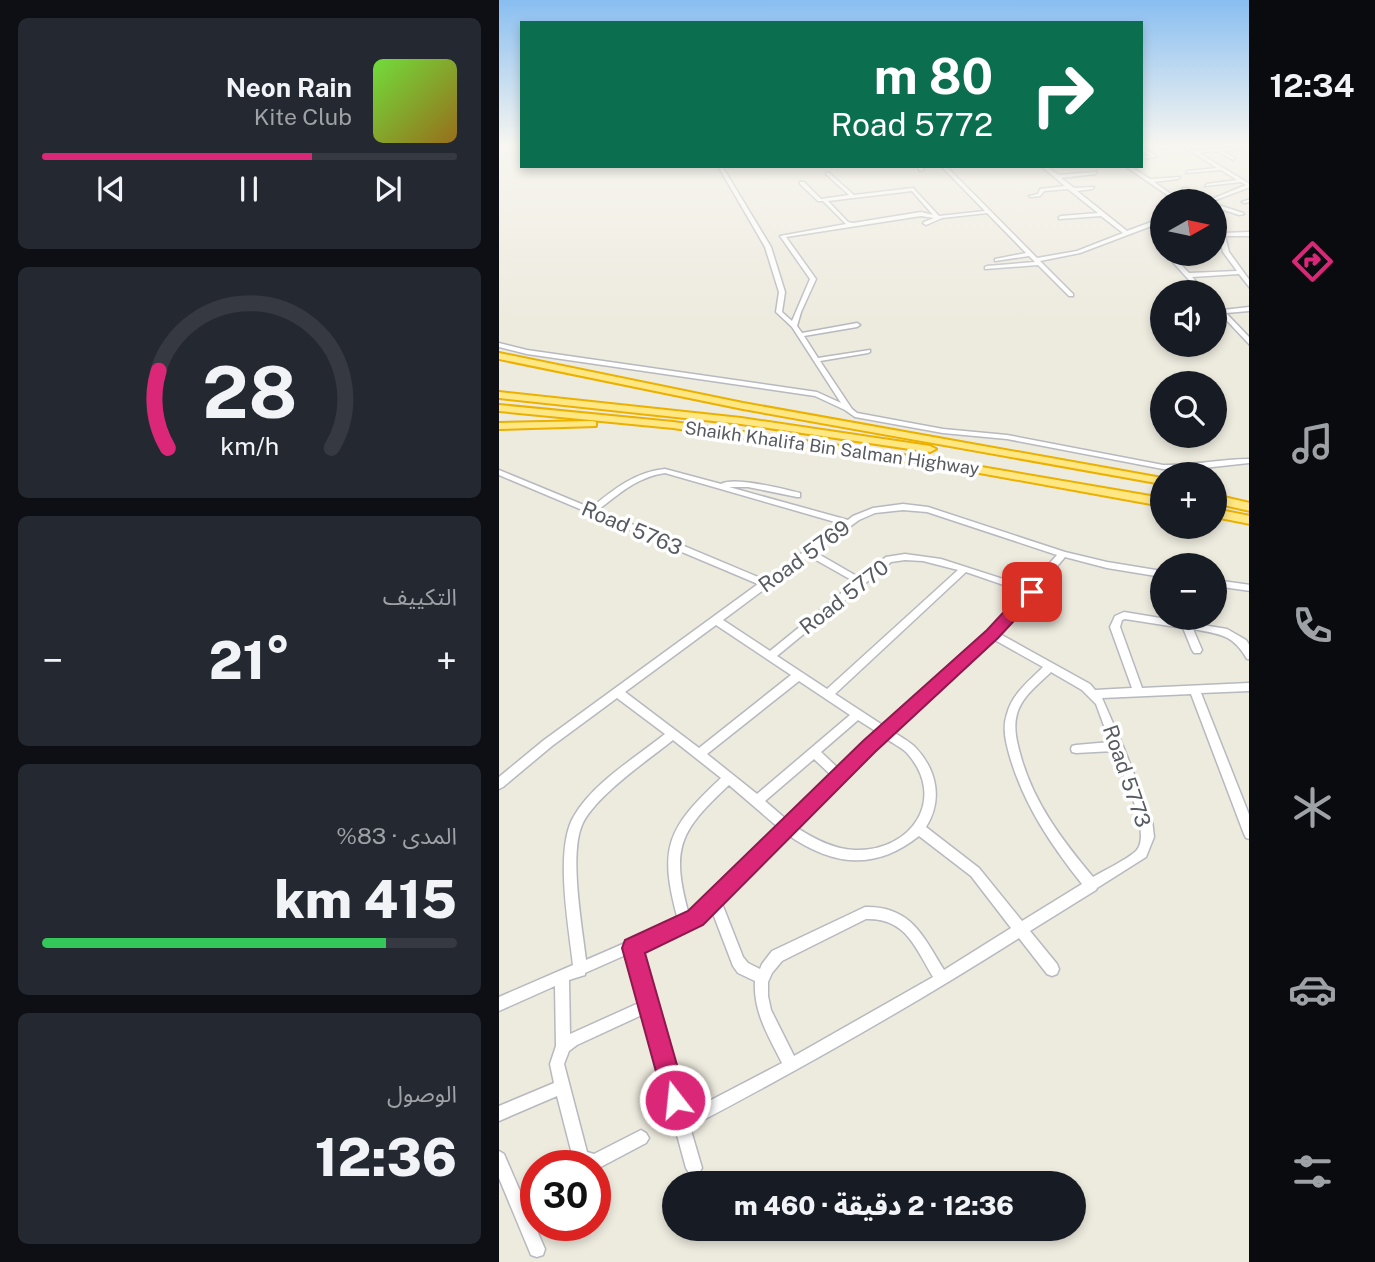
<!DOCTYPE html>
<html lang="ar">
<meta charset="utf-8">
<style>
:root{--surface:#171b24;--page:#242831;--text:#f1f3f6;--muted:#9ea1a6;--line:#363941;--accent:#db2777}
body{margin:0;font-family:"Public Sans","Noto Sans Arabic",sans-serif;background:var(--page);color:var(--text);direction:rtl;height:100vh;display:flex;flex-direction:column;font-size:26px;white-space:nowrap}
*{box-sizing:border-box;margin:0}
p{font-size:23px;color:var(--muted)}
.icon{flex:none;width:38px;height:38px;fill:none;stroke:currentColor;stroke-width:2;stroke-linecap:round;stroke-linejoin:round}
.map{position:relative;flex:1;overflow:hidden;direction:ltr}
.drawer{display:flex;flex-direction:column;gap:18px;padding:18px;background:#0d0f14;width:499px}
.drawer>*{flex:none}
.hud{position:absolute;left:21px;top:21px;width:623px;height:147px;border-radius:0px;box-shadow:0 4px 10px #0003;direction:rtl;background:#0b6e4f;color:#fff;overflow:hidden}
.needle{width:46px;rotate:81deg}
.controls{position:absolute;left:651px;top:189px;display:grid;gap:14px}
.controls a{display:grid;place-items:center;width:77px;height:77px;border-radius:50%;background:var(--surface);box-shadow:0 4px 10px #0003;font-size:35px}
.speed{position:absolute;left:21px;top:1150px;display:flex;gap:14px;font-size:35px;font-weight:700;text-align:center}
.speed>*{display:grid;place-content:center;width:91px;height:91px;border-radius:50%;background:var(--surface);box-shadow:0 4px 10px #0003;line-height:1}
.speed .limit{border:10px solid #d22;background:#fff;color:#111}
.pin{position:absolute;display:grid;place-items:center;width:60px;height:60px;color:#fff;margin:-30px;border-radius:14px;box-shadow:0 4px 10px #0006}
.me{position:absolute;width:77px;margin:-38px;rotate:344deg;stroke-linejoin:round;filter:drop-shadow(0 0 5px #0008)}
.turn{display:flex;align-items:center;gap:24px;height:147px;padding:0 35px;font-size:32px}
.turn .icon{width:91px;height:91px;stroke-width:2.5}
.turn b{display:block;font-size:49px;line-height:60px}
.big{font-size:52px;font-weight:800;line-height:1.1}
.drawer .widget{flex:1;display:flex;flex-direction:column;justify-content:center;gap:10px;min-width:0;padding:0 24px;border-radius:10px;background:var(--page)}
.drawer .dial{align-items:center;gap:0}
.dial svg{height:182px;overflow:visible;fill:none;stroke:var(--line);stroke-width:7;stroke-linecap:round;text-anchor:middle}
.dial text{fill:var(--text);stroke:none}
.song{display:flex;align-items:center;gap:21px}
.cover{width:84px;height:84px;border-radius:10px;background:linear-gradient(135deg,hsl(100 70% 55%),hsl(40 70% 35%))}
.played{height:7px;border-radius:4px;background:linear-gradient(90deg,var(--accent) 65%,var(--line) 65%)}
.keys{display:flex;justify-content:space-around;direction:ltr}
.heat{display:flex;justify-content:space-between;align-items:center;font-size:38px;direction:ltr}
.charge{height:10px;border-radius:5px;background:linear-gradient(90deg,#34c759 83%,var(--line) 0)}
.trip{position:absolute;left:163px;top:1171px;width:424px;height:70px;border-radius:35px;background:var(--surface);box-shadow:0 4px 10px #0003;font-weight:800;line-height:70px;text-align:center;direction:rtl}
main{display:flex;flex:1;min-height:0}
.dock{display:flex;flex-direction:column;width:126px;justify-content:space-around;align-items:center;background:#090b0e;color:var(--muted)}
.dock .icon{width:49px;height:49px}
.dock .selected{color:var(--accent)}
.dock b{font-size:32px;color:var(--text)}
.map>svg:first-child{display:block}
</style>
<main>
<nav class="dock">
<b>12:34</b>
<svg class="icon selected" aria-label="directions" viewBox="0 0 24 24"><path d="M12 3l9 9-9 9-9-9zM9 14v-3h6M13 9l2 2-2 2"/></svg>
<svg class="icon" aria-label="music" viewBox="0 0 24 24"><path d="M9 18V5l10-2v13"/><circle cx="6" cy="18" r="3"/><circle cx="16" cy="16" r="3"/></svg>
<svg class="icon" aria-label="phone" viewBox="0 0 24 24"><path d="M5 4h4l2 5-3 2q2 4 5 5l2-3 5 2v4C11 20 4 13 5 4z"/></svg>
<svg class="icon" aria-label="climate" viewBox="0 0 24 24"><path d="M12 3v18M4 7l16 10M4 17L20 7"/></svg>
<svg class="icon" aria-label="car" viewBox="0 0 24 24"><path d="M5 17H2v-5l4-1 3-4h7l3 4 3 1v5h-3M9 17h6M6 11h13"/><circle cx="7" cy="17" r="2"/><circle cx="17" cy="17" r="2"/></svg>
<svg class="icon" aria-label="filters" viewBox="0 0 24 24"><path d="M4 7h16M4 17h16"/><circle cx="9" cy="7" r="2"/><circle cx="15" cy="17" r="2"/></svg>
</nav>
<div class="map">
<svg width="751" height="1262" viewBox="0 0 751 1262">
<rect width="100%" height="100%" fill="#edeade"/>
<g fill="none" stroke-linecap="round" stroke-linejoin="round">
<defs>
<g id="minor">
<polygon points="659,145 664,145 668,148 664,149"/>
<polygon points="682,145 687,145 696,151 751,146 751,148 723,151 736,158 734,160 718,151 700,153 751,184 751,187 714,201 708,201 747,185 742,182 706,186 708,184 738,180 722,170 687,173 689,171 718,168"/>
<polygon points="642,147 656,155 656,157 642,159 642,157 650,155 642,150"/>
<path d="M219,166H223L272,247L286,292L283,312L293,321L311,279L281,236L347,224L324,201H319L301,184V182H305L322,199L350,195L327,174L329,172L355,195L414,188L440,216L486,211L442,166H447L538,258L578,251L624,233L602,216L560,219V217L562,216L599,213L569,189L545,191L541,196L532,197L530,196L539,194L541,189L566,186L542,166H547L559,175L598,172L596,174L562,178L575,188L595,187L593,189L578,191L628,231L663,218V222L581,253L541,261L574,294V296H570L539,265L486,269V267L488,266L536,262L530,256L496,261V259L527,253L488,213L443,218L427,225L424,223L425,222L435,218L422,216L287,237L317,279L302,312L298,326L303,333L358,323L361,325L358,327L305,336L319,358L371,350V352L369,353L321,361L353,409L358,413L444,429L508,435L664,465C693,466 721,459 751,459V463L686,470L664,469L508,439L444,433L356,417L346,410L316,396L28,354L0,347V343L28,350L318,392L342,403L293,327L277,312L280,292L266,247ZM413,191L434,215L422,212L354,223L349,222L329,201Z"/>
<polygon points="418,166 423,166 425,170 421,171"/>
<polygon points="626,166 631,166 651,179 681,177 679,179 655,182 682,201 677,201"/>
<polygon points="684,188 688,188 706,201 701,201 684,190"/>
<polygon points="751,199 751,202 745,203 743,202"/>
<polygon points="716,204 744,213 745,214 740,215 716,207"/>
<polygon points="716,223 723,226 720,228 716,226"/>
<polygon points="751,232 751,236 726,236 730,252 751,281 751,288 740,274 693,277 707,292 701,292 670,258 675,257 690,273 738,271 724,252 720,235 723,233"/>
<polygon points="716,303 724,310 751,307 751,311 727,313 751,338 751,345 716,308"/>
<path d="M166,469L222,484C234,476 284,489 301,493V497H298L249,487H230L349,520L354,516L374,508L404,504L429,507L566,552L608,562L663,571V577L608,568L566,557L537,591L536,594L533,595L499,633L591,684L596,690L633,688L611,627L616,616L625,612L728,629L747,640L751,646V659H748C734,634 720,634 694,629L703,650L701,653H695L693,650L684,628L626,619L623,620L621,627L643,688L751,683V691L702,693L751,817V839L747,838L745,834L692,694L603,698L624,746L653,820L655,837L647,857L598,888L597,890L531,931L558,964L560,969L558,974L553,976L548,974L520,938C413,1006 303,1068 191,1127L203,1168L200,1173L195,1176L190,1173L187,1168L145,1014L78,1045L70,1051L65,1064L88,1152L95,1154L142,1130L147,1133L150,1138L147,1143L96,1170V1166H80L74,1158L58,1096L0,1121V1106L55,1083L51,1064L57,1046L56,986L0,1011V997L74,965C70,927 55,849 75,816C94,783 136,758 166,734L118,698L53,746L4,787L0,789V777L45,740L259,584L0,475V470L92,508C115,489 136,472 166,469ZM166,473L343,524L266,580L99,510C120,494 138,477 166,473ZM404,510L428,512L558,555L529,587L442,559L406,554L387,557L361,578L316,552L360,520L376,513ZM310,556L356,582L271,651L224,620ZM406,560L424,561L459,570L328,689L278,656L392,562ZM467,572L525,592L490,632L385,726L336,694ZM217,625L292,675L200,748L126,692ZM494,639L544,667C530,681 513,694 508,714C503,728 507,743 511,757C525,805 552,845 583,884L523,921L480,868L427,827C444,800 438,770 416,747C410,741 400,736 393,731ZM552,672L583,690L597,704L611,742L577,745L573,746L572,749L573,752L577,753L615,751C622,771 654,834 637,851C627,860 606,870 594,877C563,840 535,803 522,757C518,743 514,728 518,714C523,696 540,684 552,672ZM300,681L351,715L258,794L208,754ZM359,720L378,732L340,769L322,752ZM386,738C393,743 402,747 408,753C449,799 412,852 356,850C334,849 315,839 297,827ZM174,740L222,778C168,828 159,848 179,920L87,960C83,926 70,855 83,825C95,797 149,760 174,740ZM315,759L333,776L288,820L266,801ZM230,785L280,828L190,915C171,847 181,831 230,785ZM289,835C334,866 376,871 420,836L472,876L512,928L445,970C424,936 412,906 366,907L273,951L263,964L261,969L249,963L244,957L222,901ZM213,911L234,966L239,973L256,981C254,1012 270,1037 283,1063L187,1113L141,949L202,922ZM367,919C407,918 416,947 434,977L295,1056L272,1010L269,996V982L273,973L283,961ZM129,954L142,1002L71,1034L70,980L86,975V973Z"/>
<polygon points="716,580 751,585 751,591 716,586"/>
<polygon points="0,1151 5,1154 46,1249 44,1255 38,1257 32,1255 0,1178"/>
</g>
<g id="highway">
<polygon points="0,353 244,403 663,478 663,484 244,409 0,359"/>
<polygon points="0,392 242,418 431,446 437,449 431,452 242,424 0,398"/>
<polygon points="0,405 174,422 453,462 663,498 663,506 453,468 174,428 0,411"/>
<polygon points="93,421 97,422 97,426 0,429 0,423"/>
<polygon points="716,495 751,503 751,511 716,503"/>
<polygon points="716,509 751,516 751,524 716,517"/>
</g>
</defs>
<use href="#minor" stroke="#b7b9bf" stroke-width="3"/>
<use href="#highway" stroke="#ebb000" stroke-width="4"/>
<use href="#minor" fill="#fff" fill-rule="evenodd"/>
<use href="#highway" fill="#ffe783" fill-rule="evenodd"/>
</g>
<linearGradient id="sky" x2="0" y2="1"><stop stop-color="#89bef1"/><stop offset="0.45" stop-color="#f7f6f0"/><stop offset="1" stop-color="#f7f6f0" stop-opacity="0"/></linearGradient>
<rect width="751" height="322" fill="url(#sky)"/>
<polygon fill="#db2777" stroke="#8e194d" stroke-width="2" points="533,587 538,588 540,592 538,596 499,638 376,752 204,925 146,953 188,1100 185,1108 176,1112 167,1108 123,948 126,940 189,911 364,741 488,630 527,588"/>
<g text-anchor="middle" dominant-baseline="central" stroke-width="7" stroke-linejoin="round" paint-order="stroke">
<g font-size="18" fill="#575b61" stroke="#fff">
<text transform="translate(333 448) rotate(8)">Shaikh Khalifa Bin Salman Highway</text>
</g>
<g font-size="21" fill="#575b61" stroke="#fff">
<text transform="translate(133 528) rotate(23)">Road 5763</text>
<text transform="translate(305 556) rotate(-36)">Road 5769</text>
<text transform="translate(345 597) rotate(-38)">Road 5770</text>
<text transform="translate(628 776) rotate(71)">Road 5773</text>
</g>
</g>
</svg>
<div class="controls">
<a><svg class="needle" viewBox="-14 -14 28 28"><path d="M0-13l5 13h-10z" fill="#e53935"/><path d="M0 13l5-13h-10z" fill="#9ea1a6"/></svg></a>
<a><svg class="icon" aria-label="sound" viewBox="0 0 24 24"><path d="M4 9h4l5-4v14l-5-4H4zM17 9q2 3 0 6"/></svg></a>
<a><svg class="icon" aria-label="search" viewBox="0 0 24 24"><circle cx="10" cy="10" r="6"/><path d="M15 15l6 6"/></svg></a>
<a>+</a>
<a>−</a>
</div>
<div class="speed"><div class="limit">30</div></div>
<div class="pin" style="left:533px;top:592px;background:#d93025"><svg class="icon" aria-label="arrive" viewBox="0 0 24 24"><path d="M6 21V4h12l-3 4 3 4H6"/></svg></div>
<svg class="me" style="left:176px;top:1100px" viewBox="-20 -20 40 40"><circle r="17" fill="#db2777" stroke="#fff" stroke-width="3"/><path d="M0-11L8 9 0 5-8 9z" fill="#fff"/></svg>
<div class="trip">12:36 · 2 دقيقة · 460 m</div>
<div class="hud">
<div class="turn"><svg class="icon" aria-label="right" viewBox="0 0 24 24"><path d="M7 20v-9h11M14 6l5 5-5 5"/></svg><div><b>80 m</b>Road 5772</div></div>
</div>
</div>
<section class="drawer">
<div class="widget">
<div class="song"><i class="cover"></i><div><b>Neon Rain</b><p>Kite Club</p></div></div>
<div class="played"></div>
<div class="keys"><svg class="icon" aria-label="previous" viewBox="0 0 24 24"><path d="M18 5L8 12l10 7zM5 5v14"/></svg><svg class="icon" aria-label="pause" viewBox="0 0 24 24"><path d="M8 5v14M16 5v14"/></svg><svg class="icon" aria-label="next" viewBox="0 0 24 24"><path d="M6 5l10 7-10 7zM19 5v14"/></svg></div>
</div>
<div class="widget dial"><svg viewBox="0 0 100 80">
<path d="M14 69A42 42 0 1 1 86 69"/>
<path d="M14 69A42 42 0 0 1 10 35" stroke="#db2777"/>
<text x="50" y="56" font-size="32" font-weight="700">28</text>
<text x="50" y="72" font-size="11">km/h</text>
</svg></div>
<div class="widget"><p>التكييف</p>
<div class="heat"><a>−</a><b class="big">21°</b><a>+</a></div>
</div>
<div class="widget"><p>المدى · 83%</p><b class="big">415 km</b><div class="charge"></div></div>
<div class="widget"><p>الوصول</p><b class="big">12:36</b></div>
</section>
</main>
